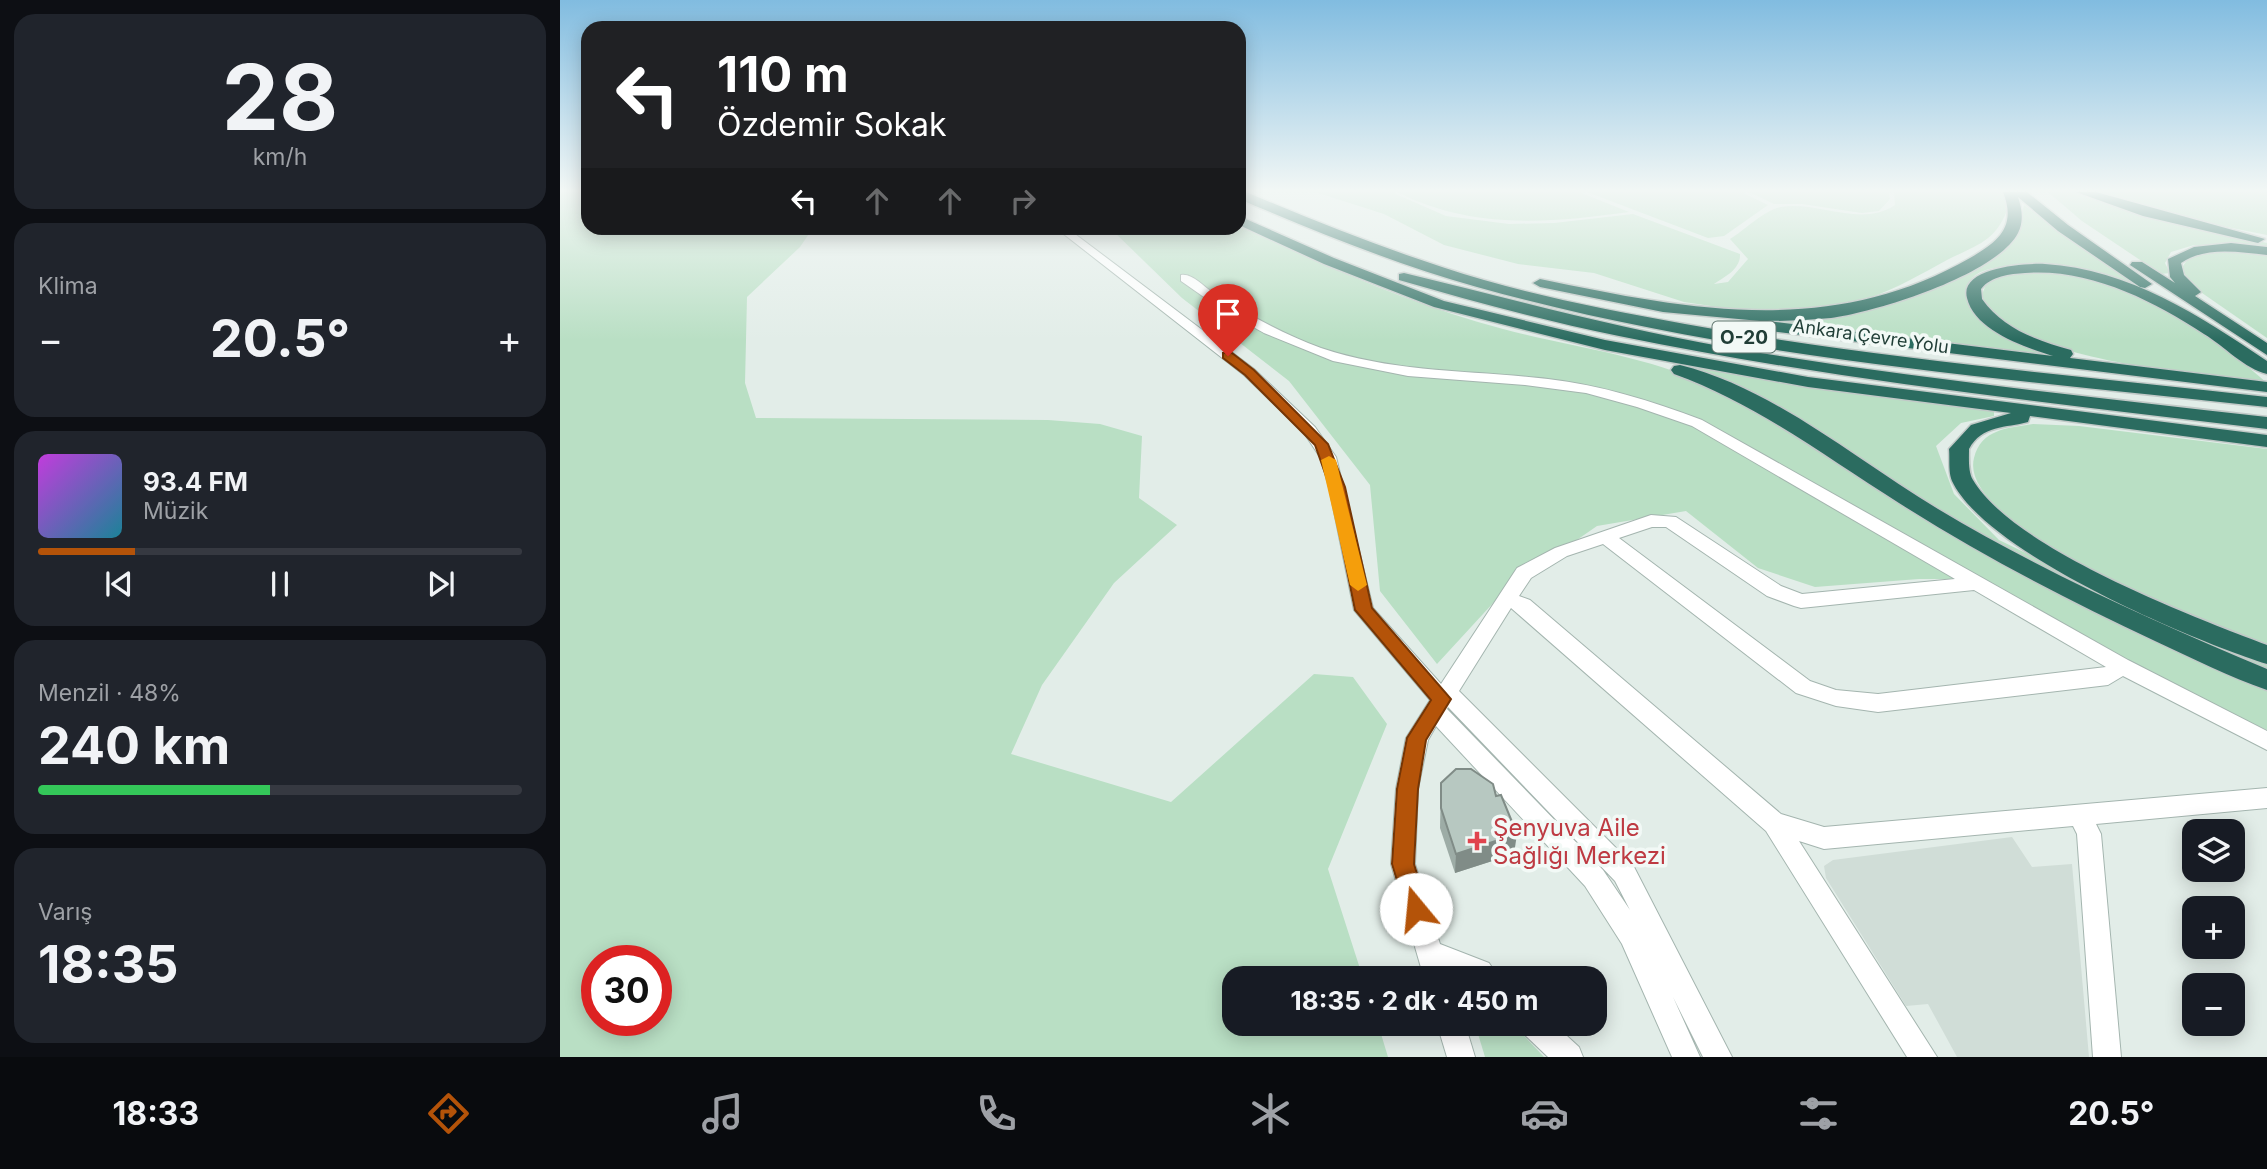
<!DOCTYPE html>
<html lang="tr">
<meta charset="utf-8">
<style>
:root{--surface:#171b24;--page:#20242c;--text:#f1f3f6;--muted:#9ea1a6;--line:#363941;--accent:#b45309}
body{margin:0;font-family:Inter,sans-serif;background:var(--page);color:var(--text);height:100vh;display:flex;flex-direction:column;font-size:26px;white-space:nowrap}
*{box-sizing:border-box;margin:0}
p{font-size:23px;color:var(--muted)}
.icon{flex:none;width:38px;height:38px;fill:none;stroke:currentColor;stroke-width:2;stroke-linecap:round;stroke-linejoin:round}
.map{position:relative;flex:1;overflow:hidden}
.panel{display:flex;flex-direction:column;gap:14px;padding:14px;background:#0d0f14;width:560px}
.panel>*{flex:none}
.hud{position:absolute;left:21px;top:21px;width:665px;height:214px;border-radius:21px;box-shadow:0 4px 18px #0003;background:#202124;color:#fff;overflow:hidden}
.tools{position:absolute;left:1622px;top:819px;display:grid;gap:14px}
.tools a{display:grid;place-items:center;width:63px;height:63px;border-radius:14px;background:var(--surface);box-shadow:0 4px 18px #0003;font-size:35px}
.speed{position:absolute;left:21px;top:945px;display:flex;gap:14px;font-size:35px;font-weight:700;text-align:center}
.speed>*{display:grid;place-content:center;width:91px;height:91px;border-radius:50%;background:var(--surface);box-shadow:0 4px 18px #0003;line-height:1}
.speed .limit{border:10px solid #d22;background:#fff;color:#111}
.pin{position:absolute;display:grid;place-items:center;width:60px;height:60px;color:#fff;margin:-72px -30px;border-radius:50% 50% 50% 0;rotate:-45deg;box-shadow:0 0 7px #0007}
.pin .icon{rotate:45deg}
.me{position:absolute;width:77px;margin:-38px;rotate:343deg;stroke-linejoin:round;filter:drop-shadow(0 0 5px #0008)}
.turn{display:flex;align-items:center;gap:24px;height:147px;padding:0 21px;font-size:32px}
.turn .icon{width:91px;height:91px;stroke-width:2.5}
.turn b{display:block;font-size:49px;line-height:60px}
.lanes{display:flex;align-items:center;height:66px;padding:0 21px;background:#0003;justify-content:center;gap:35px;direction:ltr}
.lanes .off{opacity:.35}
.big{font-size:52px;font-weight:700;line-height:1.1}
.panel .tile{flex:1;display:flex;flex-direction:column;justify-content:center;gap:10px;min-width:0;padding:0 24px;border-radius:21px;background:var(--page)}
.panel .dial{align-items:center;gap:0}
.dial b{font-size:91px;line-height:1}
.song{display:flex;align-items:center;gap:21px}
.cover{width:84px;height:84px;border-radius:10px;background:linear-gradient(135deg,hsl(290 70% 55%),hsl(190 70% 35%))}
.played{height:7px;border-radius:4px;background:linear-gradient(90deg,var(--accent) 20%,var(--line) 20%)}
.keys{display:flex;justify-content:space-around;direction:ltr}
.heat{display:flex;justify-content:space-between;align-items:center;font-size:38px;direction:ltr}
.charge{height:10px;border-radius:5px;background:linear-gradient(90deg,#34c759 48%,var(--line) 0)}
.trip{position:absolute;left:662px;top:966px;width:385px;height:70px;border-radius:21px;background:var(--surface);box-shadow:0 4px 18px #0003;font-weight:700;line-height:70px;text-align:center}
.menu{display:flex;height:112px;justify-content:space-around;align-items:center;background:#090b0e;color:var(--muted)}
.menu .icon{width:49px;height:49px}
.menu .active{color:var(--accent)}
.menu b{font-size:32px;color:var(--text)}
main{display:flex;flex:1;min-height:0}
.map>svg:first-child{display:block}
</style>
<main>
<section class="panel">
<div class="tile dial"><b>28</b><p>km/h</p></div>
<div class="tile"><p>Klima</p>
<div class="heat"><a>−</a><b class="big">20.5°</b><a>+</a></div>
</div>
<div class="tile">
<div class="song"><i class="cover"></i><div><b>93.4 FM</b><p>Müzik</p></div></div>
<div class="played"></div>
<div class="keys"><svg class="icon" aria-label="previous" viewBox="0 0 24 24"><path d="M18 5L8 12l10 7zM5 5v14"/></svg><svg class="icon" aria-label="pause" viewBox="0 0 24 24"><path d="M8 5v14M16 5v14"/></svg><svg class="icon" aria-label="next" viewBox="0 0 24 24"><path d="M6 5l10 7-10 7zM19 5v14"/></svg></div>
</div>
<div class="tile"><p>Menzil · 48%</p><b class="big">240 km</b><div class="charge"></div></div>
<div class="tile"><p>Varış</p><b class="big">18:35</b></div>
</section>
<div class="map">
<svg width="1707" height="1057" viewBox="0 0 1707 1057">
<rect width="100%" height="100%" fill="#e2ede8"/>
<polygon fill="#d0ddd7" points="1452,837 1472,867 1512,864 1529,1057 1397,1057 1368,1004 1346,1006 1266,878 1264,866 1273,860"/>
<g fill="#b9dfc4" fill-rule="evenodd">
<path d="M0,192H28V228H253L240,247L187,297L185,383L196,418L488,420L540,424L582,436L579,498L617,525L554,583L482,685L451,754L611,802L754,674L793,677L827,724L768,869L803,978H674V1024H818L828,1057H0ZM37,961H96V1020H37Z"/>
<path d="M755,192H831L886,216L949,224L994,223L1073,214L1180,254C1181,270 1162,278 1154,284L1168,282L1188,259L1170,239C1185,230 1204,210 1221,207C1259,201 1301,228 1335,205L1334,192H1441L1449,205C1437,241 1419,244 1387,260C1363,273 1336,289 1309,298C1260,315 1205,311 1154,310L1151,306L1124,302L1034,273L958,264L884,245L824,214Z"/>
<path d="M837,192H1019L1069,212C989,223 912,230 837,192Z"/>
<polygon points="1027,192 1181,192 1208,205 1164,236 1148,238"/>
<polygon points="1189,192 1329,192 1330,199 1319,211 1302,213 1242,204 1214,204"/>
<polygon points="1488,192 1517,192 1581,214 1707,243 1707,247 1634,245 1611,252 1605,263 1610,273 1601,274 1522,221"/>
<polygon points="1535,192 1707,192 1707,235 1647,223"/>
<path d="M1464,205L1585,292C1559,285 1395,235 1408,299L1484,350L1511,358L1513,362L1214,325L1212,320C1311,321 1375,292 1455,239Z"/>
<path d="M679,222C763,267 851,304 943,329C1010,347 1083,355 1146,384C1213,414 1268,460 1330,498C1412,547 1494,594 1580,635C1621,654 1665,669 1707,685V730L1633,696L1416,579H1359L1255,587L1198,568L1126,511L1037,526L946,589L877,664L820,591L810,485L729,381L622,298L550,228H679Z"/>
<polygon points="1656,251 1707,254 1707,338 1632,286 1621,269 1630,256"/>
<path d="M1454,270L1522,274L1601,304L1674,355L1707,383C1643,374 1449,361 1421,297L1427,282Z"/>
<polygon points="1138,366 1434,410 1434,416 1401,423 1376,446 1394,494 1439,540 1609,622 1707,660 1707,674 1442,551 1133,369"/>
<path d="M1473,424L1519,426L1707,449V648C1654,624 1396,528 1414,458C1421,429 1448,428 1473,424Z"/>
<polygon points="915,1024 953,1024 984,1057 925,1057"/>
</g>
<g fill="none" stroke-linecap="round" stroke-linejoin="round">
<defs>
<g id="minor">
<path d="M496,228H507L694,369L755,427L776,457L813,608L881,684L957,568L995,548L1091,515L1116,517L1221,586L1242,594L1395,579L1132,426L1077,407L1026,393L965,385L848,376L773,361L704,333L661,309L621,281V275C632,273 643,286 652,292C687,314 723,334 761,348C835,373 912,370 988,379C1041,385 1092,401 1142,420L1568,660L1707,731V750L1563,676L1548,685L1318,712L1276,706L1236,693L1043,544L1007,556L971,578L959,596L970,600L1221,814L1264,827L1707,788V808L1536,824L1541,834L1561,1057H1533L1517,834L1513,826L1264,849L1239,841L1377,1057H1347L1206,831L951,608L899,691L1073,865L1172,1057H1143L1113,997L1140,1057H1112L1062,944L1025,886L876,726L868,740L858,789L855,864L880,944L929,963L939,978H901L889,973L890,978H864L831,864L836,789L846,738L870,700L794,610L769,487L760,457L744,433L684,375ZM1092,527H1106L1207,596L1234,606L1241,608L1414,590L1546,667L1318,694L1276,690L1250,681L1059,538ZM888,707L1055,881L1070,910L1043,870L887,709Z"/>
<polygon points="877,1024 905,1024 915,1057 887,1057"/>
<polygon points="960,1024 994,1024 1019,1047 1023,1057 988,1057 964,1034"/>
</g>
<g id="highway">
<path d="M679,192H686C764,225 842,256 924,280C989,299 1058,312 1125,324C1317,359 1513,375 1707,397V407C1443,378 1174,359 917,287C835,264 757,232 679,199Z"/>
<path d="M1443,192H1467L1508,225L1592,284L1585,288L1580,287L1498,231L1458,197C1462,209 1464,221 1458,233C1436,275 1316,312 1271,318C1249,320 1228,321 1207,321L1493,356C1465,347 1415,331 1407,298C1399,267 1466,263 1485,264C1569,269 1640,316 1707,361V374C1685,369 1664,346 1644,334C1592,300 1529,268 1465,273C1450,274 1431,276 1421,289L1422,299C1443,329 1478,341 1511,350L1513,354L1510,358L1707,382V392L1202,330L1194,325L1200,321L1103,312L980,287L973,283L980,279C1129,310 1271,338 1410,258C1438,242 1457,227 1443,192Z"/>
<polygon points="1516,192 1536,192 1705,239 1698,243 1583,216"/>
<path d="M679,216L774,258L884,301L1045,340L1248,377L1707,435V447L1470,416L1468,422C1446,428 1422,425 1409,449C1409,458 1408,472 1413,480C1454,549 1631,616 1707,645V664C1631,640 1426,553 1392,481C1388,472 1390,458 1389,449L1411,425L1451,413L1248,387L1045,350L874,307L764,264L679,225Z"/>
<path d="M1671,243L1707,247V255C1678,252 1646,246 1621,263L1624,275L1641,292L1635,296L1707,343V355L1570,265L1572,262H1582L1615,283L1610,277L1608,259L1634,247Z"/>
<path d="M844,273C951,299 1056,328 1165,347C1344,378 1526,396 1707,417V429C1490,403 1273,380 1059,336C985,321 912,301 839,280V274Z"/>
<path d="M1120,365C1215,389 1296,460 1378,509C1483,572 1595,622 1707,669V690C1669,677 1632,658 1595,641C1507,600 1421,555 1339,503C1264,456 1197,404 1114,374L1111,370L1114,366Z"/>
</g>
</defs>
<use href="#minor" stroke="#a4b5af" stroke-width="2"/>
<use href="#highway" stroke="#c1c9c7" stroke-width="3"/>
<use href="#minor" fill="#fff" fill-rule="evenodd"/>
<use href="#highway" fill="#2b6c60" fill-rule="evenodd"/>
</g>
<polygon fill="#9daca6" points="881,783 936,796 954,854 895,873 880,828"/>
<polygon fill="#808c87" points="957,834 954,854 895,873 896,854"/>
<polygon fill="#b7c8c1" stroke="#808c87" stroke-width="2" points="896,769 911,769 933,784 936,796 941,795 957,834 896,854 881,808 881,783"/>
<linearGradient id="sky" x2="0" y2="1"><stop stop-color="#81bce0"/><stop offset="0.56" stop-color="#f2f7f5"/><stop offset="1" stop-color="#f2f7f5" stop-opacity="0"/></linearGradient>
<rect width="1707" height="340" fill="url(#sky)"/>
<polygon fill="#b45309" stroke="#753606" stroke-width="2" points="663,353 672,353 694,370 768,444 785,487 812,608 891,699 866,740 858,789 854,864 868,909 865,917 856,920 848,917 832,864 837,789 847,738 871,700 795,610 770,487 755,445 685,375 663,358"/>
<polygon fill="#f59e0b" points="769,456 776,460 807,585 798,591 790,585 761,460"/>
<path fill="#e0444e" stroke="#f2f9f6" stroke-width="2.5" d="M913.5 830.5h7v7h7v7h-7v7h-7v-7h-7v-7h7z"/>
<g text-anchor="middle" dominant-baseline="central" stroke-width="7" stroke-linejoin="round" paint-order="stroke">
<g font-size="18" fill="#213e37" stroke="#f2f9f6">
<text transform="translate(1311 336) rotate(8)">Ankara Çevre Yolu</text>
</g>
<rect fill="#f2f9f6" stroke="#607670" stroke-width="2" x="1152.5" y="321.5" width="63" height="31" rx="5"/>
<g font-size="19" font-weight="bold" fill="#213e37">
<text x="1184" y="337">O-20</text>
</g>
<g font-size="24" fill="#be3a42" stroke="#f2f9f6" text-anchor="start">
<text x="933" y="827">Şenyuva Aile<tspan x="933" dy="28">Sağlığı Merkezi</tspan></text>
</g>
</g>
</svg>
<div class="tools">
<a><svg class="icon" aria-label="layers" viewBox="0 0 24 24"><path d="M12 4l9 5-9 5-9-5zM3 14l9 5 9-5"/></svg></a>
<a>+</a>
<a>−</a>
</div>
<div class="speed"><div class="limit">30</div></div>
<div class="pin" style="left:668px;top:356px;background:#d93025"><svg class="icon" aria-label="arrive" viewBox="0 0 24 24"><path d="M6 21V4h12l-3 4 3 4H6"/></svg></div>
<svg class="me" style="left:856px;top:909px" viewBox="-20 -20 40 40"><circle r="19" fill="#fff"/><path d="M0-13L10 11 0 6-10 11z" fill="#b45309"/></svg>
<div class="trip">18:35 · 2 dk · 450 m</div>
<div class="hud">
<div class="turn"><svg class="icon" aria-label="left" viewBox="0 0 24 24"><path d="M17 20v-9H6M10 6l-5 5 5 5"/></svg><div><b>110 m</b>Özdemir Sokak</div></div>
<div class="lanes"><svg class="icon" aria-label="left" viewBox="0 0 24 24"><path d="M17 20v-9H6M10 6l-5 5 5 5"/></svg><svg class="icon off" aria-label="ahead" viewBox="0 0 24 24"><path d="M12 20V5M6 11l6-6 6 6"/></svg><svg class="icon off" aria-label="ahead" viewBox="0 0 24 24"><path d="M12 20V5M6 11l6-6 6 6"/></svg><svg class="icon off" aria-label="right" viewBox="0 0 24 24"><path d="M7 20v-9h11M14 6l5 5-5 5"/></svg></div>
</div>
</div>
</main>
<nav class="menu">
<b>18:33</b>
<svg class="icon active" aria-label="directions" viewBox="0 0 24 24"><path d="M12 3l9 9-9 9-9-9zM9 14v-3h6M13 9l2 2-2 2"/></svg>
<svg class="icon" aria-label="music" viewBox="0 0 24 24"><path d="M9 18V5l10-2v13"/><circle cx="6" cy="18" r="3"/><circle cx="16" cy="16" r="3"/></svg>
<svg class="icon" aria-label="phone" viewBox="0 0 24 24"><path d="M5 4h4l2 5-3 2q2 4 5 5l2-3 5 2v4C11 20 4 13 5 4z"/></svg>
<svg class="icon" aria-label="climate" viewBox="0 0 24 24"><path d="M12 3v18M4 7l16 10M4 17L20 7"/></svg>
<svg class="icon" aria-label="car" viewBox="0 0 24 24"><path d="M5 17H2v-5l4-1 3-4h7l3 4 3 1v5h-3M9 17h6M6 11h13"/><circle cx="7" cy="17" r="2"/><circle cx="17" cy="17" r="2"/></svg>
<svg class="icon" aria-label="filters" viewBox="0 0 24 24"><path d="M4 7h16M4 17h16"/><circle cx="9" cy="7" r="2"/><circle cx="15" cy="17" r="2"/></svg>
<b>20.5°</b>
</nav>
